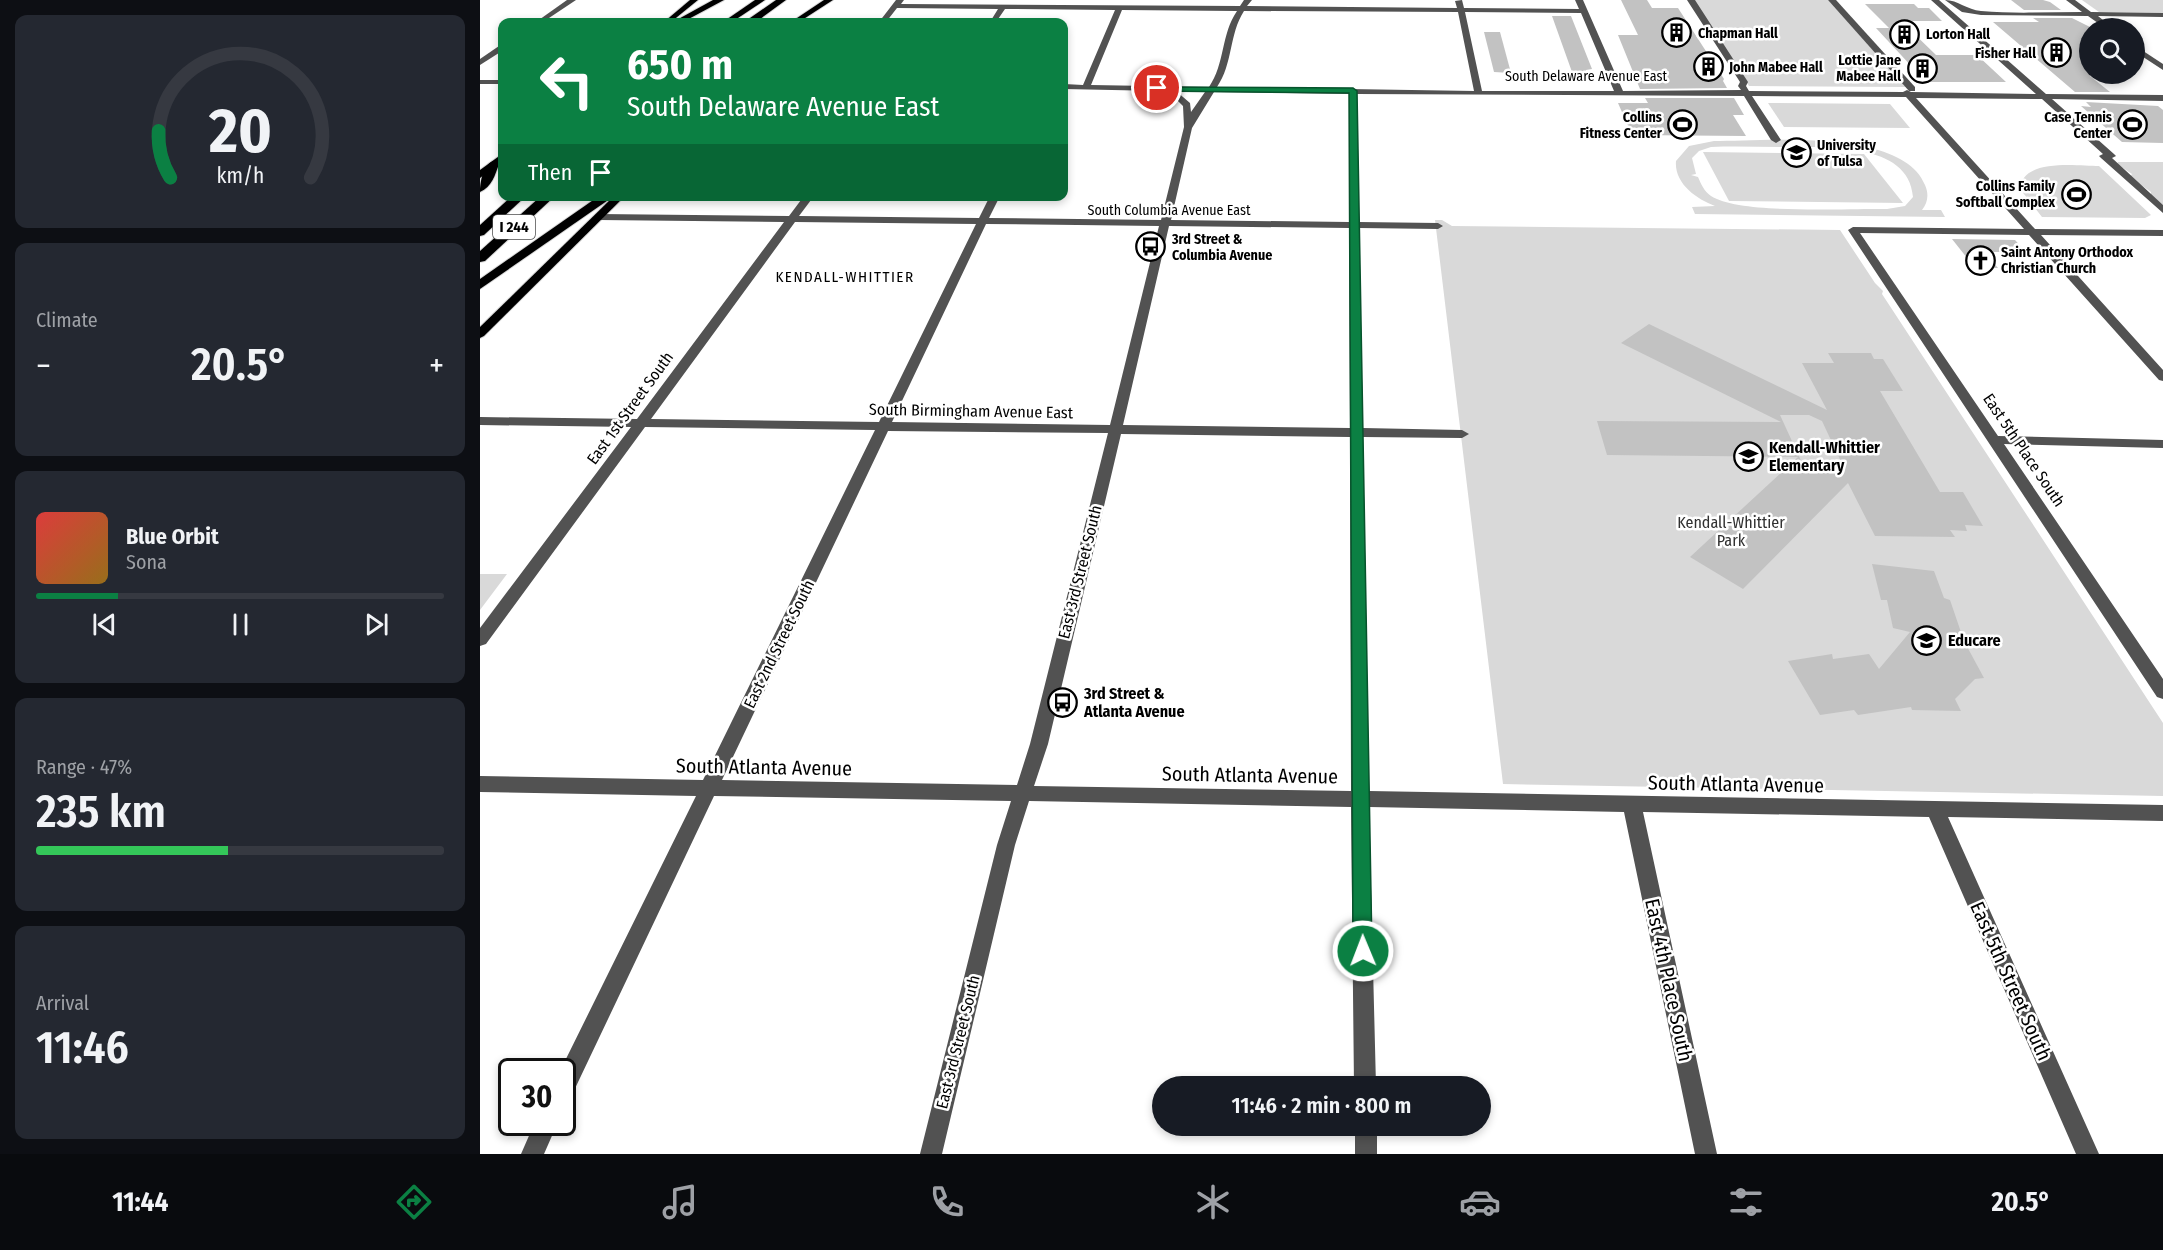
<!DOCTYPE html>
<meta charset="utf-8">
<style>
:root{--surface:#171b24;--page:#242831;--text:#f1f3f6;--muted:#9ea1a6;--line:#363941;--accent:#0b8043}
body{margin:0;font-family:"Fira Sans Condensed",sans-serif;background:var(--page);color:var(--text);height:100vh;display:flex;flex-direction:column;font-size:22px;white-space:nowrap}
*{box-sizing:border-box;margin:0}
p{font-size:20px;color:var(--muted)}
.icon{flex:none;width:33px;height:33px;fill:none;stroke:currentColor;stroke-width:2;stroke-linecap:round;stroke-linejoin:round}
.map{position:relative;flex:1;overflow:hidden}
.drawer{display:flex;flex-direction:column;gap:15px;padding:15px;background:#0d0f14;width:480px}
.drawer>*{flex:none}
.banner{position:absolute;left:18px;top:18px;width:570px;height:183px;border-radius:12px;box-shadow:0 3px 9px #0003;background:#0b8043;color:#fff;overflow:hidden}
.controls{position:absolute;left:1599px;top:18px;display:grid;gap:12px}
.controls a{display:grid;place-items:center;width:66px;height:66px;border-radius:50%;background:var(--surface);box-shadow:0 3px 9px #0003;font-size:30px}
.speed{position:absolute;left:18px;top:1058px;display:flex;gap:12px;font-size:30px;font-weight:700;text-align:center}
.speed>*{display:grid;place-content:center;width:78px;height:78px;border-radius:50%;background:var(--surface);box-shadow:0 3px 9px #0003;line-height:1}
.speed .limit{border:3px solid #111;border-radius:9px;background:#fff;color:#111}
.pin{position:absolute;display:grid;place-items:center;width:51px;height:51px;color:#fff;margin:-26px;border:3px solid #fff;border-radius:50%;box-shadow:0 2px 6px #0007}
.me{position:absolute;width:66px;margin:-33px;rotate:359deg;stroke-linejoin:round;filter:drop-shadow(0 0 4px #0008)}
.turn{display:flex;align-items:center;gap:21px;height:126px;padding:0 30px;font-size:27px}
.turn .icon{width:78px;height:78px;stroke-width:2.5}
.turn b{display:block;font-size:42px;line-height:51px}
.then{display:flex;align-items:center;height:57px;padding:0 30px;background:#0003;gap:12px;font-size:22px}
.big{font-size:45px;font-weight:600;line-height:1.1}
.drawer .widget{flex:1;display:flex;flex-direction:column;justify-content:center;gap:9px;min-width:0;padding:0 21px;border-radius:12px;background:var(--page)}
.drawer .dial{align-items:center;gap:0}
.dial svg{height:156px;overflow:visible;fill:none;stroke:var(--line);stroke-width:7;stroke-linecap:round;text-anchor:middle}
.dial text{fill:var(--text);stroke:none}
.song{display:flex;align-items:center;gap:18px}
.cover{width:72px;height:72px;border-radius:9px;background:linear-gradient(135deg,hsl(0 70% 55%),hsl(40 70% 35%))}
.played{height:6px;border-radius:3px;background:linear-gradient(90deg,var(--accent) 20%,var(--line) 20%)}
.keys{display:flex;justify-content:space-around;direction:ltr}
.heat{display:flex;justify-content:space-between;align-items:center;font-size:33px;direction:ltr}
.charge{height:9px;border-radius:4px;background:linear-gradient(90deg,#34c759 47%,var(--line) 0)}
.trip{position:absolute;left:672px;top:1076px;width:339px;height:60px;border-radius:30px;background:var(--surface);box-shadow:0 3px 9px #0003;font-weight:600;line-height:60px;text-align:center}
.tab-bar{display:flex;height:96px;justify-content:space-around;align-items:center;background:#090b0e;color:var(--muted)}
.tab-bar .icon{width:42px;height:42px}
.tab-bar .selected{color:var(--accent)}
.tab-bar b{font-size:27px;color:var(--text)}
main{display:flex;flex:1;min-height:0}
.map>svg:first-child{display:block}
</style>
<main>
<section class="drawer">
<div class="widget dial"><svg viewBox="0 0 100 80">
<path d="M14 69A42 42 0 1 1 86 69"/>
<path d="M14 69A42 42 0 0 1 8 45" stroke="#0b8043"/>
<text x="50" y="56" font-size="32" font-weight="700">20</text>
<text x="50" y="72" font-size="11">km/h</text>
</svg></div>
<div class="widget"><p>Climate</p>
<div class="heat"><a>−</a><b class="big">20.5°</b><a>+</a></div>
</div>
<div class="widget">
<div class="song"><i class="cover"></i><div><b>Blue Orbit</b><p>Sona</p></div></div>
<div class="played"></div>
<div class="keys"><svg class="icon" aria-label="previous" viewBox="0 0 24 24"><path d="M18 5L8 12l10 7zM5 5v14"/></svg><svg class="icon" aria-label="pause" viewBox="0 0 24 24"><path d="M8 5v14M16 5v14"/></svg><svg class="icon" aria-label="next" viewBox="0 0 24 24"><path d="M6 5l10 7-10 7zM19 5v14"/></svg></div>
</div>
<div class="widget"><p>Range · 47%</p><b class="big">235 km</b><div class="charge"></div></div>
<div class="widget"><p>Arrival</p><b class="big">11:46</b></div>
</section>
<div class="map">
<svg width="1683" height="1154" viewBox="0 0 1683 1154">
<rect width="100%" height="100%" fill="#fff"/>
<g fill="#d9d9d9" fill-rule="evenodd">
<polygon points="1214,0 1348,0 1426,87 1269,86"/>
<polygon points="1602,0 1683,0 1683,13 1619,12"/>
<polygon points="1288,103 1410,104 1430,128 1304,127"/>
<path d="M1234,141C1284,141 1423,128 1445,185C1449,194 1448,202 1442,210H1461L1465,217L1215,214L1212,207L1235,206C1216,199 1194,183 1196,161L1209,146ZM1231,147C1255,146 1280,147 1305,147C1344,148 1429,141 1433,197L1425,206L1407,209C1368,208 1260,215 1231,196C1224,191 1221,184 1218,177L1211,175L1216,174L1212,158L1219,151Z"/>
<polygon points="1223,152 1384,154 1423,203 1249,201"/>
<polygon points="1638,162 1683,162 1683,205 1671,195 1671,192 1650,177 1652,174 1637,164"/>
<path d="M1619,166L1671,215L1665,218L1562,217L1540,189C1542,158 1596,166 1619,166Z"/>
<polygon points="955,220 962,220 972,226 1360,230 1395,283 1403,291 1402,294 1683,723 1683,796 1023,784"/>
<polygon points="0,574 27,574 0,610"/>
</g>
<g fill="#c2c2c2" fill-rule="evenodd">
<polygon points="1141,0 1167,0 1172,8 1198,8 1244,79 1243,81 1247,88 1160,89 1138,35 1158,35"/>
<polygon points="1531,0 1563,0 1570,2 1581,10 1544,10"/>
<polygon points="1385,4 1434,4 1438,8 1449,8 1462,21 1421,21 1456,55 1497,55 1526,82 1446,82 1396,28 1409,28"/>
<polygon points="1072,16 1091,16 1112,69 1106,70 1106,72 1092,72"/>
<polygon points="1553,18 1592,18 1610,27 1610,76 1630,92 1595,92 1513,22 1559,22"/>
<polygon points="1004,32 1020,32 1031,73 1014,72"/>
<polygon points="1165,98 1254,98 1264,115 1253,115 1266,136 1152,135 1138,103 1168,103"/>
<polygon points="1606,102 1678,106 1683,110 1683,143 1642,142 1601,106 1611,107"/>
<polygon points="1472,239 1535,240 1546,252 1505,252 1518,268 1495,268"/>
<path d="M1169,324L1347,410L1322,363H1354L1348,353H1391L1394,359H1403L1423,391H1400L1460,492H1483L1503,526L1485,525L1487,531L1470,530L1475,537L1395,536L1368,483L1263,589L1210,557L1318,457L1127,455L1117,421L1301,422L1141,343ZM1300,415H1329L1342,421L1363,466L1323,465Z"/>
<polygon points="1392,564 1454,571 1464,598 1470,600 1484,641 1504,678 1495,679 1475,699 1481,711 1432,710 1431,707 1378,715 1374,710 1340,715 1308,661 1352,654 1353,659 1389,654 1399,669 1430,632 1413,628 1407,600 1401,600"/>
</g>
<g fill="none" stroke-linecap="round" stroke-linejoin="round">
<defs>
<g id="major">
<polygon points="210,0 218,0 191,22 184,22"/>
<polygon points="344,0 353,0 319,22 311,22"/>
<polygon points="22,154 22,161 0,178 0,170"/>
<polygon points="134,196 145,196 4,336 0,338 0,327"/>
</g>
<g id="highway">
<polygon points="233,0 244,0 203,22 193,22"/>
<polygon points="275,0 285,0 252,22 243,22"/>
<polygon points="296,0 306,0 276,22 270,22 270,18"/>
<path d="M13,161L19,164C15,175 12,187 0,192C0,182 3,165 13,161Z"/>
<polygon points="32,196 46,196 4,235 0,236 0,225"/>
<polygon points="61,196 75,196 5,261 0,262 0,251"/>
<polygon points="119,196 134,196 0,289 0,279"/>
</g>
</defs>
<use href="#major" stroke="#dbdbdb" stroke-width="2"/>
<use href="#highway" stroke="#dbdbdb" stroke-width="2"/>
<g fill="#525252" fill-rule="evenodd">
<polygon points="87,0 96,0 63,22 56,22"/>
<path d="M416,0H424L421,4L760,6L764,0H772L767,6L977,8L975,1L982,0L984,8L1099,9L1095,0H1103L1143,91L1261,90L1258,86L1260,82L1207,0H1215L1268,82L1266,86L1269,91L1423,92L1427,90L1431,92L1556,94L1451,0H1459L1566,94L1683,95V101L1572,99L1634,154L1636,156L1632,158L1683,205V213L1621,158L1619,156L1623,154L1562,99L1436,98L1555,229L1683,230V236L1561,235L1683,370V381L1679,380L1549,235L1380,233L1518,436L1683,440V448L1524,444L1683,679V699L1677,697L1368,230L1373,227L1544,229L1426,97L1272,96L1301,140L1296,143L1291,140L1264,96L877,94L879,222L958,223L963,226L958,229L879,228L883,428L982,430L989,434L982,438L883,437L889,791L1683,805V821L1468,817L1619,1154H1596L1449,817L1163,812L1237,1154H1215L1144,812L889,807L896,1086H874L871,807L549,801L535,845L462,1154H440L517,845L531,801L234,796L90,1099L82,1102V1071H80L216,796L0,792V776L223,780L395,430L165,427L6,644L0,646V628L151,427L0,425V417L157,419L304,222L119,220L114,217L119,214L309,216L324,196H334L319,216L499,218L510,196H520L509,218L681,220L704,127L703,106L693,96L680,91L584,89V84L603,85L635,10L525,9L516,22H510L518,9L417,8L406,22H399ZM642,10L757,11C741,34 745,64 729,87L611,85ZM764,11L978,12L994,91L737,87C753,64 749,34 764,11ZM985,12L1101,13L1134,91H1002ZM696,91L725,92L711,112L710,103ZM734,92L869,94V222L691,220L712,128ZM315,222L496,224L399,422L171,419ZM506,224L679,226L630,425L412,422ZM689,226L869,228L870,428L643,425ZM408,431L628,433L550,744L537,785L242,780ZM641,434L870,437L871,791L554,786L568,744Z"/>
<polygon points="1348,0 1356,0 1435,87 1435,91 1429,91"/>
<path d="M1465,0C1478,0 1487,10 1501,11C1534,14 1568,12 1602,12L1586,0H1595L1611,12L1683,13V17L1618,16L1633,28H1625L1608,16L1501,15L1482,12Z"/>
<polygon points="1654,45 1683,64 1683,70 1654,51"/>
<polygon points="19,46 22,46 22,51 0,65 0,59"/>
<rect x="0" y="80" width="22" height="4"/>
<polygon points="55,1122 78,1122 64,1154 41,1154"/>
<rect x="875" y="1125" width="22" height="29"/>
</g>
<use href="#major" fill="#000" fill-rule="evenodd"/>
<use href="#highway" fill="#000" fill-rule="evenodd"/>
</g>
<polygon fill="#0b8043" stroke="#07532c" stroke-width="1.5" points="674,87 873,88 877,91 892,951 889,957 883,960 876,957 873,951 869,93 677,91 674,90"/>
<defs>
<symbol id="building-ring" viewBox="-11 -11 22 22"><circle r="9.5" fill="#fff" stroke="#000" stroke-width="1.5"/><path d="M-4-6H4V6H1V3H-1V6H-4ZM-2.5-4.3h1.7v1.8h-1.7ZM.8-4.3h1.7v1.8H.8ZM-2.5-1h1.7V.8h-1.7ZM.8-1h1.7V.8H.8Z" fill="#000"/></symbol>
<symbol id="stadium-ring" viewBox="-11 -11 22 22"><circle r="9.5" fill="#fff" stroke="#000" stroke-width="1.5"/><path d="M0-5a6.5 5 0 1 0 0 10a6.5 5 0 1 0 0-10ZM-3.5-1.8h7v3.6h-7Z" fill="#000"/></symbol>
<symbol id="university-ring" viewBox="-11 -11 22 22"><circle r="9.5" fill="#fff" stroke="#000" stroke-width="1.5"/><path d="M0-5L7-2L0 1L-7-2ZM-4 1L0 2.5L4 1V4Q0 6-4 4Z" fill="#000"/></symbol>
<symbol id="bus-ring" viewBox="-11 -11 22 22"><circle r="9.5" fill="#fff" stroke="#000" stroke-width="1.5"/><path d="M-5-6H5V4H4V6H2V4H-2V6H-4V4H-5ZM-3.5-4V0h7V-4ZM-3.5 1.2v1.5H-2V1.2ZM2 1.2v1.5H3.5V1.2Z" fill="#000"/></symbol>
<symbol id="church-ring" viewBox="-11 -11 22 22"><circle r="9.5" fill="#fff" stroke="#000" stroke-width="1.5"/><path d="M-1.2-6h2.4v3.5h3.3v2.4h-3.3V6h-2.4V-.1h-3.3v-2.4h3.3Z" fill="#000"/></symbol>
<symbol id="school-ring" viewBox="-11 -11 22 22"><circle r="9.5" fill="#fff" stroke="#000" stroke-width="1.5"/><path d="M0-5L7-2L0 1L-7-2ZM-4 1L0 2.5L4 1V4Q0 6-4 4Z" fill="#000"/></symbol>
</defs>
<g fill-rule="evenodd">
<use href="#building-ring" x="1180" y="16" width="33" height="33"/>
<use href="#building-ring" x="1408" y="18" width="33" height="33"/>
<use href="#building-ring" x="1560" y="36" width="33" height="33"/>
<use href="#building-ring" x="1212" y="50" width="33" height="33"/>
<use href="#building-ring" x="1426" y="52" width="33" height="33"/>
<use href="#stadium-ring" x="1186" y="108" width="33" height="33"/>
<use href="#stadium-ring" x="1636" y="108" width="33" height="33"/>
<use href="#university-ring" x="1300" y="136" width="33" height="33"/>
<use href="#stadium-ring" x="1580" y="178" width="33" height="33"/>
<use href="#bus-ring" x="654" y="230" width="33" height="33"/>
<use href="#church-ring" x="1484" y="244" width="33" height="33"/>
<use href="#school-ring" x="1252" y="440" width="33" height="33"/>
<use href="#school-ring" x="1430" y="624" width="33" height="33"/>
<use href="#bus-ring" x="566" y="686" width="33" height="33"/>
</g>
<g text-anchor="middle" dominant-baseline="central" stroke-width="5" stroke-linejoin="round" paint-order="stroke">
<g font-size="14" font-weight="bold" fill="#000" stroke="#fff" text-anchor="start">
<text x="1218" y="33">Chapman Hall</text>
<text x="1446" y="34">Lorton Hall</text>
<text x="1556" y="53" text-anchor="end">Fisher Hall</text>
<text x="1421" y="60" text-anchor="end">Lottie Jane<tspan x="1421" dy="16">Mabee Hall</tspan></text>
<text x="1249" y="67">John Mabee Hall</text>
<text x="1182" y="117" text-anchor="end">Collins<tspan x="1182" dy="16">Fitness Center</tspan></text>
<text x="1632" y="117" text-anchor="end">Case Tennis<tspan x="1632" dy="16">Center</tspan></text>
<text x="1337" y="145">University<tspan x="1337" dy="16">of Tulsa</tspan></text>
<text x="1575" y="186" text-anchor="end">Collins Family<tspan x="1575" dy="16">Softball Complex</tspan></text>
<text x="692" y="239">3rd Street &amp;<tspan x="692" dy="16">Columbia Avenue</tspan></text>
<text x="1521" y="252">Saint Antony Orthodox<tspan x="1521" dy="16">Christian Church</tspan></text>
</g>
<g font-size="14" fill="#000" stroke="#fff">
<text x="1106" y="76">South Delaware Avenue East</text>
<text x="689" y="210">South Columbia Avenue East</text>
</g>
<rect fill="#fff" stroke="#4c4c4c" stroke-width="1.5" x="13" y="215" width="42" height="24" rx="4.5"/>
<g font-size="15" font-weight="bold" fill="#000">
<text x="34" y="227">I 244</text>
</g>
<g font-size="15" letter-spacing="1.5" fill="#000" stroke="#fff">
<text x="365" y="277">KENDALL-WHITTIER</text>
</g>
<g font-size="16" fill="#000" stroke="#fff">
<text transform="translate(150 408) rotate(-54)">East 1st Street South</text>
<text transform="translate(491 411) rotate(1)">South Birmingham Avenue East</text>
<text transform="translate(1544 450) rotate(56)">East 5th Place South</text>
<text transform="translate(600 572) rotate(-76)">East 3rd Street South</text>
<text transform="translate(299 644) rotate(-64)">East 2nd Street South</text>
<text transform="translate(478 1042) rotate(-76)">East 3rd Street South</text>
</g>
<g font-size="16" font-weight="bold" fill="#000" stroke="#fff" text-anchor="start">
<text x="1289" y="447">Kendall-Whittier<tspan x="1289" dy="18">Elementary</tspan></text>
<text x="1468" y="640">Educare</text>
<text x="604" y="693">3rd Street &amp;<tspan x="604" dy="18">Atlanta Avenue</tspan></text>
</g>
<g font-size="16" fill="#303030" stroke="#fff">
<text x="1251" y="522">Kendall-Whittier<tspan x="1251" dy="18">Park</tspan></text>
</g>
<g font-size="20" fill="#000" stroke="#fff">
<text transform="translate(284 767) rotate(1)">South Atlanta Avenue</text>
<text transform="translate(770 775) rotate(1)">South Atlanta Avenue</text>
<text transform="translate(1256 784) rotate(1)">South Atlanta Avenue</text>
<text transform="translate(1189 980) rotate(78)">East 4th Place South</text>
<text transform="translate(1531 981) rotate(66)">East 5th Street South</text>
</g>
</g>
</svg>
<div class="controls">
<a><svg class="icon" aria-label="search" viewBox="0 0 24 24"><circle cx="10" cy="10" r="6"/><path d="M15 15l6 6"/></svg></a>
</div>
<div class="speed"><div class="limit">30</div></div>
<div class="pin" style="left:677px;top:88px;background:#d93025"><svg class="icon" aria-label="arrive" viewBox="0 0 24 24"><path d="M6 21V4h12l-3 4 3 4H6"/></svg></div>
<svg class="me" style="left:883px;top:951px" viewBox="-20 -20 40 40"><circle r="17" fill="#0b8043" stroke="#fff" stroke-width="3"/><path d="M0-11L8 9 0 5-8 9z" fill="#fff"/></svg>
<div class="trip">11:46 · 2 min · 800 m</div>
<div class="banner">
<div class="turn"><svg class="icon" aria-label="left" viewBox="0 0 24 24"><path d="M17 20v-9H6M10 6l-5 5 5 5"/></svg><div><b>650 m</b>South Delaware Avenue East</div></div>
<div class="then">Then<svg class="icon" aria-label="arrive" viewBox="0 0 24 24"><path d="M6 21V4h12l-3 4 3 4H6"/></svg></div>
</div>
</div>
</main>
<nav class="tab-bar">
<b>11:44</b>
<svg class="icon selected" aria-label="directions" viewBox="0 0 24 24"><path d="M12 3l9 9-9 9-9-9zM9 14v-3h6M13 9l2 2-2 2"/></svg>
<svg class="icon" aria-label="music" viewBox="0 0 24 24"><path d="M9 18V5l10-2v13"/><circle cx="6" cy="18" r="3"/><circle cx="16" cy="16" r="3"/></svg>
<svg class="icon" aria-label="phone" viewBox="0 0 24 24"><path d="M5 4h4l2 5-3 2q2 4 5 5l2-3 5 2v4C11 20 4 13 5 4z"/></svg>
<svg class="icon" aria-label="climate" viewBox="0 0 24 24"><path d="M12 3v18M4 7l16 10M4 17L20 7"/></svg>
<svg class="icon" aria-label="car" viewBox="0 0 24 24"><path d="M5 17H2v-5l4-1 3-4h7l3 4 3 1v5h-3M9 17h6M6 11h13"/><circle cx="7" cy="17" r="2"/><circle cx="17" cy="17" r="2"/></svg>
<svg class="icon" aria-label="filters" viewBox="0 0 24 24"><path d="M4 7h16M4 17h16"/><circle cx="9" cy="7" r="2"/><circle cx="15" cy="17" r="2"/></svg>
<b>20.5°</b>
</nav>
